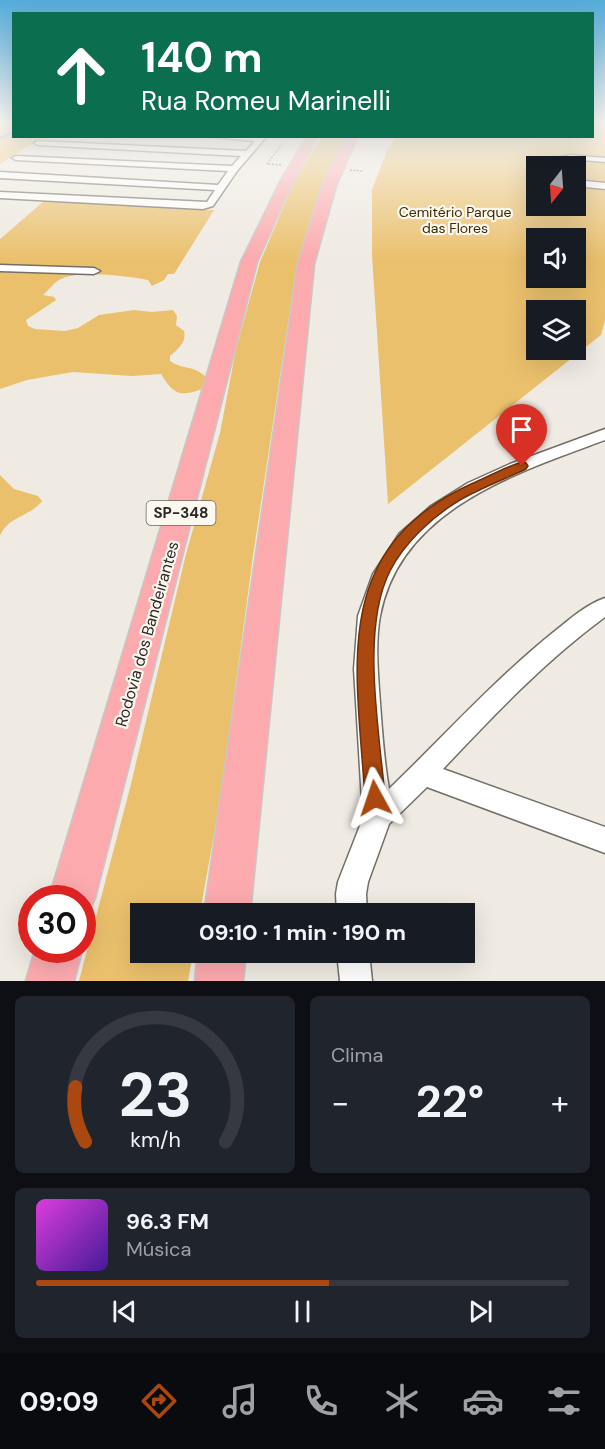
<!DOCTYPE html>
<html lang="pt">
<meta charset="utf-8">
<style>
:root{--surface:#171b24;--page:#20242c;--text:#f1f3f6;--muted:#9ea1a6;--line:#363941;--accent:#ab4810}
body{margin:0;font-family:"DM Sans",sans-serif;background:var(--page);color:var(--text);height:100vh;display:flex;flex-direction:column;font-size:22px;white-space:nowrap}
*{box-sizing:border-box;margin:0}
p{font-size:20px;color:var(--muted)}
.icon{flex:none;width:33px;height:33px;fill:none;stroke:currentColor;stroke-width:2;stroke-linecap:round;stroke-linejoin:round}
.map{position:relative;height:981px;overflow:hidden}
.details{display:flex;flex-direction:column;gap:15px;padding:15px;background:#0d0f14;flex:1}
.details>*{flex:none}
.banner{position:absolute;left:12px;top:12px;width:582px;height:126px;border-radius:0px;box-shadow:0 6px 24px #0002;background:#0b6e4f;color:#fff;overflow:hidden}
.needle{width:39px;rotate:197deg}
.controls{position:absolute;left:526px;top:156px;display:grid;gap:12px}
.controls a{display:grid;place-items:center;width:60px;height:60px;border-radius:0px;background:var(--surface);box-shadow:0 6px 24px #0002;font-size:30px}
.speed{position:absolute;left:18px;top:885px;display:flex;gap:12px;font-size:30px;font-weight:700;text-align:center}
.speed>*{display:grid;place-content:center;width:78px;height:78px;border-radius:50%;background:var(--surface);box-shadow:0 6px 24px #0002;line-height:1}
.speed .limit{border:9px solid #d22;background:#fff;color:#111}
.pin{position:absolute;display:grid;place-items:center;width:51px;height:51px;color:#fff;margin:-62px -26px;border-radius:50% 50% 50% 0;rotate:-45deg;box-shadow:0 0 6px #0007}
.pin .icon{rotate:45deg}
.me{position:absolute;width:66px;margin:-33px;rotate:355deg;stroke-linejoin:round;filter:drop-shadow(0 0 4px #0008)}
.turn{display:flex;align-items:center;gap:21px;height:126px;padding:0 30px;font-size:27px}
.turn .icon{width:78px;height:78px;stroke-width:2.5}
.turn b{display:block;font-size:42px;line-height:51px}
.big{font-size:45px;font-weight:700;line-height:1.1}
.details .card{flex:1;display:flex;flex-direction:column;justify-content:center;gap:9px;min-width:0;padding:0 21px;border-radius:9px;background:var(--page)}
.details .dial{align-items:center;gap:0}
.dial svg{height:156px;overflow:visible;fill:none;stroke:var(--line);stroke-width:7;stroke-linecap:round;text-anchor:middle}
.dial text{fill:var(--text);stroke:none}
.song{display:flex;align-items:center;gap:18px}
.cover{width:72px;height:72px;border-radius:9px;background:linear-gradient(135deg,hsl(300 70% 55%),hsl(260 70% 35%))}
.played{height:6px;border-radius:3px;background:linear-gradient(90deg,var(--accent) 55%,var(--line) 55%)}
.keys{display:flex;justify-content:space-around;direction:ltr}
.heat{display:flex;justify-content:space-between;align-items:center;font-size:33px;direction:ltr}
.details .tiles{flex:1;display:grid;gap:15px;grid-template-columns:1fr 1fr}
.card:last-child{grid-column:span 2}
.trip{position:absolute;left:130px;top:903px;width:345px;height:60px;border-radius:0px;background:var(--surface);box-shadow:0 6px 24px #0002;font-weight:700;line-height:60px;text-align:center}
.tabs{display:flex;height:96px;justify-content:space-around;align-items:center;background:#090b0e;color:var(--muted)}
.tabs .icon{width:42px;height:42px}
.tabs .active{color:var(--accent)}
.tabs b{font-size:27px;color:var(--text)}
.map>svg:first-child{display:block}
</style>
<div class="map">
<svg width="605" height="981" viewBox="0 0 605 981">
<rect width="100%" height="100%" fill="#efeae2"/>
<g fill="#eac06c" fill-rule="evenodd">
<polygon points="0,123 13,123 14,136 43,137 0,164"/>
<path d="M593,123H605V320L601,335L388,504L372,255V190L387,150L397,137L592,136ZM537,166H576V206H537ZM537,238H576V278H537ZM537,310H576V350H537Z"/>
<polygon points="321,137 347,137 323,182 297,263 253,556 221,795 200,913 141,914 141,952 193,953 188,981 79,981 130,788 186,554 220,433 236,349 260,262 295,180"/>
<path d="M44,201L214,210L174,274H168L164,280L152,286L148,280C127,276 80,270 61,279C54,282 49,290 43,295L54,297L56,300L26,320L28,326L35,329L65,331L78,328L99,315L134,310L152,312L173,310L177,316L176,325L184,331C187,342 178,349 170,356V361C183,370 195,365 207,378L202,389C178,398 173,393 161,374L132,376L73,372L27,380L0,389V239Z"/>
<path d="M0,475L14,489L38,496L42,501C30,517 8,516 0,536Z"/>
</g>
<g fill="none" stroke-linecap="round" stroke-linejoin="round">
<polyline stroke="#17a1c5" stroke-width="2" points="0,138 14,132"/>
<defs>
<g id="minor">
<polygon points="200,136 267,136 237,171 213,206 203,209 0,198 0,192 207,202 215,190 0,178 0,172 218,185 228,171 16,160 12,158 16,156 232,166 241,156 38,145 34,143 38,141 246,151 255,141"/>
<polygon points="571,155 605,158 605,162 571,159 563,162 561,166 553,166 556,158"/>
<polygon points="576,180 605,183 605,189 576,186"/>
<polygon points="0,265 94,268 100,271 94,274 0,271"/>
<path d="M605,429V440C516,473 400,509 380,616C375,644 378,675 380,703C382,731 384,761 389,789C444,736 495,679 555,631C570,619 587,604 605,598V617C545,661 494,715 443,769L605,827V853L427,787L389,824L368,882L366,894L367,914H337L336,894L338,882L363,818L354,669L358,616L373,574L399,534L431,506L468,483L510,464Z"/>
<polygon points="337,952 369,952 372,981 340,981"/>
</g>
<g id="highway">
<polygon points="307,136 318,136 293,182 257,262 95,898 88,914 82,916 82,898 49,898 241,262 280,182"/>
<polygon points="347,136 358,136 336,186 314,264 250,914 204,914 298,264 322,186"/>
<polygon points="35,950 82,950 74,981 26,981"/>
<polygon points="198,952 246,952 243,981 195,981"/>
</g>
</defs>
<use href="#minor" stroke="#736f67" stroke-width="3"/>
<use href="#highway" stroke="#c8c7c6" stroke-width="3"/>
<g stroke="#8f8c86" stroke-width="1.5" stroke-dasharray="2 1.5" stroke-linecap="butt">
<polyline points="11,123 14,123"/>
<polyline points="281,165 267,164 282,144"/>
<polyline points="350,170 363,171"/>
</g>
<use href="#minor" fill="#fff" fill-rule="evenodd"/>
<use href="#highway" fill="#fcaaae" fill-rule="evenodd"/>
</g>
<linearGradient id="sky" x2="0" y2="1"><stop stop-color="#54acda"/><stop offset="0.47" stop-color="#f8f6f2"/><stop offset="1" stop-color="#f8f6f2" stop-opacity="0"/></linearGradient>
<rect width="605" height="260" fill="url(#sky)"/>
<path fill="#ab4810" stroke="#6f2f0a" stroke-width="1.5" d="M522,462L526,463L528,466L526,469C505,479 481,488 460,500C433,516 404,543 390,571C360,630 380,734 385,798L382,805L375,808L368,805L365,798C357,669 328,550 471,484C488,477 505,467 522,462Z"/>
<g text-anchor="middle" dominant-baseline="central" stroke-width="4.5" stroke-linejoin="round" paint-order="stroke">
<g font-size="14" fill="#3c2a02" stroke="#fcf7ef">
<text x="455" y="212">Cemitério Parque<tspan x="455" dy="16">das Flores</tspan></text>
</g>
<rect fill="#fcf7ef" stroke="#696662" stroke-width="1.5" x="146.5" y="501" width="69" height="24" rx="4.5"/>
<g font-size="15" font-weight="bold" fill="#2a2825">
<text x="181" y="513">SP-348</text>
</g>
<g font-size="16" fill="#2a2825" stroke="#fcf7ef">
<text transform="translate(147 634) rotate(-74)">Rodovia dos Bandeirantes</text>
</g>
</g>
</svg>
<div class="controls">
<a><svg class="needle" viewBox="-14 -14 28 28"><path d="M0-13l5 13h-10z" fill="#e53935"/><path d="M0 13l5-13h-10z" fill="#9ea1a6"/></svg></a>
<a><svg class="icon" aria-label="sound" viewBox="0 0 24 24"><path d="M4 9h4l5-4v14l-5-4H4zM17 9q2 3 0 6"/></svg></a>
<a><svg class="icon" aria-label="layers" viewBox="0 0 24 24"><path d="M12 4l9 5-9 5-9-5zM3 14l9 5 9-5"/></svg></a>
</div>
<div class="speed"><div class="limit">30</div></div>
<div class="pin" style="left:522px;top:466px;background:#d93025"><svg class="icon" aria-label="arrive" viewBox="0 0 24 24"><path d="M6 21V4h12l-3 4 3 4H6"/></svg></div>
<svg class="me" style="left:375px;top:798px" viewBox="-20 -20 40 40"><path d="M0-17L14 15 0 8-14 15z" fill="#ab4810" stroke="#fff" stroke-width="4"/></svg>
<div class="trip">09:10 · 1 min · 190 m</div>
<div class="banner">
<div class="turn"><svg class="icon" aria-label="ahead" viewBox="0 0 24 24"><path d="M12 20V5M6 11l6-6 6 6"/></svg><div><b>140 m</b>Rua Romeu Marinelli</div></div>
</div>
</div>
<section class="details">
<div class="tiles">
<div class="card dial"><svg viewBox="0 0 100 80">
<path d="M14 69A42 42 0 1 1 86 69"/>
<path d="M14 69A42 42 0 0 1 9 41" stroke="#ab4810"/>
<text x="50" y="56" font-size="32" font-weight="700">23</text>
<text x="50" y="72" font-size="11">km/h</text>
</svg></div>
<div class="card"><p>Clima</p>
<div class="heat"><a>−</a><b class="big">22°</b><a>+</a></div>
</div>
<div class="card">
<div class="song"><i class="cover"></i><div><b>96.3 FM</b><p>Música</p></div></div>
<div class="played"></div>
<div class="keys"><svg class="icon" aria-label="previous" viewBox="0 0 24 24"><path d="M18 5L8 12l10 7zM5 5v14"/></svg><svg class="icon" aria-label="pause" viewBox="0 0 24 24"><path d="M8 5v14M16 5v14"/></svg><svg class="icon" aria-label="next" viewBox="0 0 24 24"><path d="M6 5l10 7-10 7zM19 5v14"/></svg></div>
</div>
</div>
</section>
<nav class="tabs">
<b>09:09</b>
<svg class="icon active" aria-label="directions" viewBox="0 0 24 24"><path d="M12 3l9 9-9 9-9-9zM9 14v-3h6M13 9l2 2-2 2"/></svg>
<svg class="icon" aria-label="music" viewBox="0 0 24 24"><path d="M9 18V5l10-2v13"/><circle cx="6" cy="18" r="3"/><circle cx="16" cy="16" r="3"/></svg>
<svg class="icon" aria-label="phone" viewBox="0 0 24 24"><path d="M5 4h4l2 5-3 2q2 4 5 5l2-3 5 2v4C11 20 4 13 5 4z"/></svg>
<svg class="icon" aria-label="climate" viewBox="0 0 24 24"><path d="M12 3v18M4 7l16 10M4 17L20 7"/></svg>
<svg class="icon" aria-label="car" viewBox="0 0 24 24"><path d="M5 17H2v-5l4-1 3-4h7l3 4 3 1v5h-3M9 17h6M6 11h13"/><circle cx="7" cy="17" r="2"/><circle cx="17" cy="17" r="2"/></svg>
<svg class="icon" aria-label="filters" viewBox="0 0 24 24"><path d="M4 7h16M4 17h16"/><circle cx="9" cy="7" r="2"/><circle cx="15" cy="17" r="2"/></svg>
</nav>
